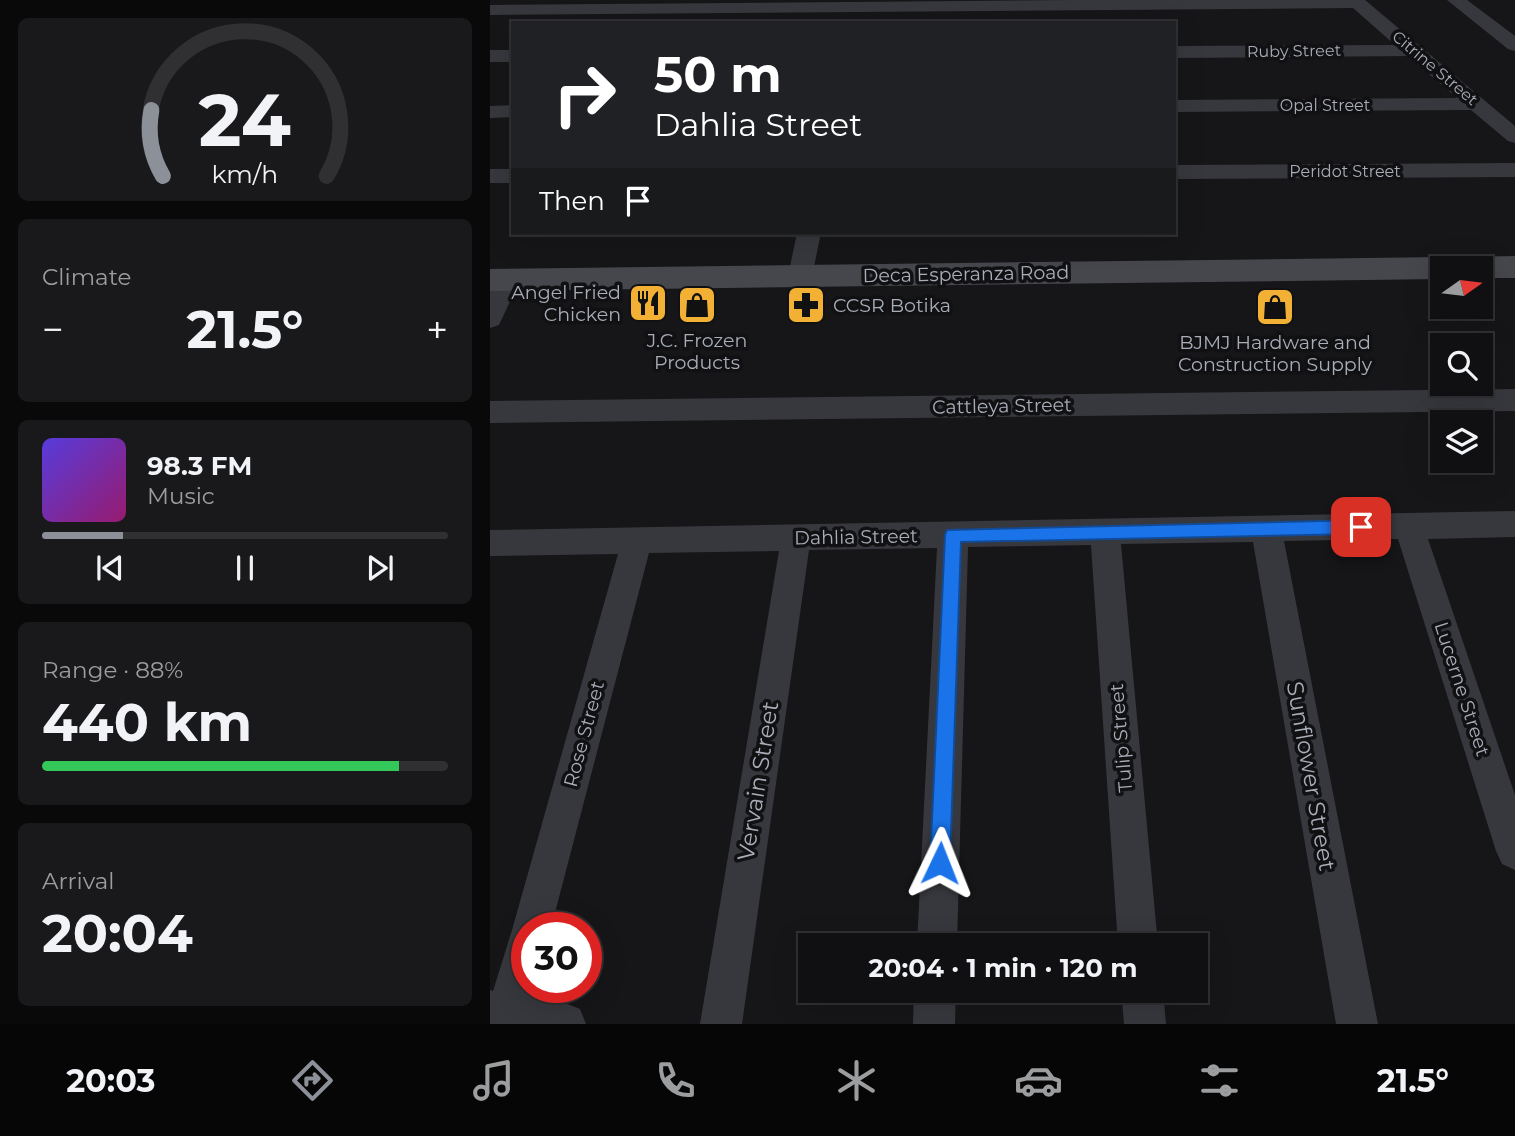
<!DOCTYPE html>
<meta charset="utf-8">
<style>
:root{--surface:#101012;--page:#19191b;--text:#f1f3f6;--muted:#9c9d9f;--line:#303032;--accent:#8c9099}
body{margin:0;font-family:Montserrat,sans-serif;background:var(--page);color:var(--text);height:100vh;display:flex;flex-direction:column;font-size:26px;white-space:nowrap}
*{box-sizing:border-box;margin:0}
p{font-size:23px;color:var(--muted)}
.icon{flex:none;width:38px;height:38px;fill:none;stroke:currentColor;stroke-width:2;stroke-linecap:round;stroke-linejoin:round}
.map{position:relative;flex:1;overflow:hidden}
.details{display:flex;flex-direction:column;gap:18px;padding:18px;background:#09090a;width:490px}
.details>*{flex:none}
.guide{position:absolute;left:21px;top:21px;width:665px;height:214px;border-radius:0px;box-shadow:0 7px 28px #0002,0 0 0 2px var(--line);background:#202124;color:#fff;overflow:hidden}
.needle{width:46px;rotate:76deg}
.controls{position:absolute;left:940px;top:256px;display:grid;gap:14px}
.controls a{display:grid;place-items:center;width:63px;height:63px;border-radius:0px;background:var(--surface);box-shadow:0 7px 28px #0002,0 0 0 2px var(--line);font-size:35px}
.speed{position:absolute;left:21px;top:912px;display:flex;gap:14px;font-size:35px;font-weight:700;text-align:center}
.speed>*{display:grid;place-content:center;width:91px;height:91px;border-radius:50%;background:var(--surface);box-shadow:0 7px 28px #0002,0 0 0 2px var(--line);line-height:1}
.speed .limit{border:10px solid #d22;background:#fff;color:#111}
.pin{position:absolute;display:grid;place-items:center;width:60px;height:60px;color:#fff;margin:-30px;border-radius:14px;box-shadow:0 4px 10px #0006}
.me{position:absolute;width:77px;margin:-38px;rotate:2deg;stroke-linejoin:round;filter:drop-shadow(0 0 5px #0008)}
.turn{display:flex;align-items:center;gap:24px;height:147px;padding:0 28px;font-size:32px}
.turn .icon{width:91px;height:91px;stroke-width:2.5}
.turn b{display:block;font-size:49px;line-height:60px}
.then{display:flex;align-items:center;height:66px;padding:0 28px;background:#0003;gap:14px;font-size:26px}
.big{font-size:52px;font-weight:700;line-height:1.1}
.details .tile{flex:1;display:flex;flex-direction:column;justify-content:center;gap:10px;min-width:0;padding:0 24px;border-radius:10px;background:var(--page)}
.details .dial{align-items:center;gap:0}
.dial svg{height:182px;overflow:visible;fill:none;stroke:var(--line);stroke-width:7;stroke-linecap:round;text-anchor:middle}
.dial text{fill:var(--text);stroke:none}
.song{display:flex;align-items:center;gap:21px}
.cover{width:84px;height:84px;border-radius:10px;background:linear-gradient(135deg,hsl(250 70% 55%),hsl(320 70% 35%))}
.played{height:7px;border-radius:4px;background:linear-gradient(90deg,var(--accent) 20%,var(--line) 20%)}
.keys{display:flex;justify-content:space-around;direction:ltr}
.heat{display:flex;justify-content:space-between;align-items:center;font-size:38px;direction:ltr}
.charge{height:10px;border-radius:5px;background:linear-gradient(90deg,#34c759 88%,var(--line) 0)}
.trip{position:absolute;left:308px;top:933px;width:410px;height:70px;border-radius:0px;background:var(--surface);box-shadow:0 7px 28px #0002,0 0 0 2px var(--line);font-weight:700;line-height:70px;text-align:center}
.menu{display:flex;height:112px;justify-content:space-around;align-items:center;background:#060607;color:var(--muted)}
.menu .icon{width:49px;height:49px}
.menu .selected{color:var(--accent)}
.menu b{font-size:32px;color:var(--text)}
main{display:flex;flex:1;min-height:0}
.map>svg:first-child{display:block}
</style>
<main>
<section class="details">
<div class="tile dial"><svg viewBox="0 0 100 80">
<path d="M14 69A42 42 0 1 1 86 69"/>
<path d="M14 69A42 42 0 0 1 9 40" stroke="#8c9099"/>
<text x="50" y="56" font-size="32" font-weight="700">24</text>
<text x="50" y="72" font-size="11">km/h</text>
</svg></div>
<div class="tile"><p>Climate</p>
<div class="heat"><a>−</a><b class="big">21.5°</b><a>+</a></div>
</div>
<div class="tile">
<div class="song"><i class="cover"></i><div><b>98.3 FM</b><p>Music</p></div></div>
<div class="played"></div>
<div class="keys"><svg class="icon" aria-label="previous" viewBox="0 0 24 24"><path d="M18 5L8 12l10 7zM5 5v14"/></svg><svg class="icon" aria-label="pause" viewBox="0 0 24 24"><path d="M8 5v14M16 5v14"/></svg><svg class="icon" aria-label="next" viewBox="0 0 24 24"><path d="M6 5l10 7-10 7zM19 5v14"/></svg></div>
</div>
<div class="tile"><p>Range · 88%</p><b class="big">440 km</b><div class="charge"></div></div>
<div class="tile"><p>Arrival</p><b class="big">20:04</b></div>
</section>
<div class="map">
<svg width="1025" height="1024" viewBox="0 0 1025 1024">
<rect width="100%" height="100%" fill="#161618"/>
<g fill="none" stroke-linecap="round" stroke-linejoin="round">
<g fill="#37383d" fill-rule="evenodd">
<polygon points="586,0 875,0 1025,126 1025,143 1018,141 981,110 684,112 684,100 967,98 918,56 684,58 684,46 905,45 863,8 0,15 0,5"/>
<polygon points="957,0 977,0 1025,36 1025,51 1018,49"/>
<rect x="0" y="50" width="23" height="12"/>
<polygon points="23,105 23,117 0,118 0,106"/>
<polygon points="1025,163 1025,177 684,179 684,165"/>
<rect x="0" y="169" width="23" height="14"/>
<polygon points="307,233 331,233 322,276 319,282 310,284 301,282 298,276"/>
<polygon points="18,272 27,274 30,280 9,325 0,328 0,292 9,274"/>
<polygon points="1025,389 1025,411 0,423 0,401"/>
<polygon points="1025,511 1025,537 938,539 1025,795 1025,870 1012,864 1006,851 908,539 794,541 888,1024 846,1024 763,542 631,544 668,945 628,945 601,545 478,547 467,945 427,945 447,548 319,550 252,1024 210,1024 289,551 159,553 61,928 37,928 37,987 45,987 43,997 75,1003 90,1009 96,1024 0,1024 0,990 3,991 22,930 128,554 0,556 0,530"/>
<polygon points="424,990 466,990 465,1024 423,1024"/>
<polygon points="631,990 673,990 676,1024 634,1024"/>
</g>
<polygon fill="#45474d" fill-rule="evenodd" points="1025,256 1025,278 990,278 990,268 952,268 952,279 0,291 0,269 952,257 964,262 976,257"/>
</g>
<polygon fill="#1a73e8" stroke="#114b97" stroke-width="2" points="871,520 877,522 879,527 877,532 871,534 471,542 460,863 457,870 450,873 443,870 440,863 455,535 457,530"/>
<defs>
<symbol id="restaurant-square" viewBox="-11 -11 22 22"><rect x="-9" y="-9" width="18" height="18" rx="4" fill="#f2b134" stroke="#111113"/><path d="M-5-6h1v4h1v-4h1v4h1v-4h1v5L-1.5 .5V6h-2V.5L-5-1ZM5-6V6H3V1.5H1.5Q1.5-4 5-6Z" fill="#111"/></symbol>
<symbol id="shop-square" viewBox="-11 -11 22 22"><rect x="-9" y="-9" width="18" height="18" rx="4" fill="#f2b134" stroke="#111113"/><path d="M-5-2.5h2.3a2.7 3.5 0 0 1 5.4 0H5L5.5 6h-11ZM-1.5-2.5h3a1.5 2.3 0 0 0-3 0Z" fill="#111"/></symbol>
<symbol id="pharmacy-square" viewBox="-11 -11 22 22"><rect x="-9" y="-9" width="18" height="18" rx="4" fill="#f2b134" stroke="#111113"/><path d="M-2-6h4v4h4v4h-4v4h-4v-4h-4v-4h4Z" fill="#111"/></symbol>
</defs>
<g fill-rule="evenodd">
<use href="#restaurant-square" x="136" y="281" width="44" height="44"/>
<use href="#shop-square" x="185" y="283" width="44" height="44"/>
<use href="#pharmacy-square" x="294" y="283" width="44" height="44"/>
<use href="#shop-square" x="763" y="285" width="44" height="44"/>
</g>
<g text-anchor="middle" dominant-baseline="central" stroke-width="7" stroke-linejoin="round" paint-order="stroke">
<g font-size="16" fill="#a8adb8" stroke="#111113">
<text transform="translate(804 51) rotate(-1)">Ruby Street</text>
<text transform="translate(945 68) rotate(40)">Citrine Street</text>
<text x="835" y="105">Opal Street</text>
<text x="855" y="171">Peridot Street</text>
</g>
<g font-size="19" fill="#a8adb8" stroke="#111113">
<text transform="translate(476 274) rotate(-1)">Deca Esperanza Road</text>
<text transform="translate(512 406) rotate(-1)">Cattleya Street</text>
<text transform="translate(366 537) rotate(-1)">Dahlia Street</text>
<text transform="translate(972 689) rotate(72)">Lucerne Street</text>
<text transform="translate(94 734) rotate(-75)">Rose Street</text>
<text transform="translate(631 738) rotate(-95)">Tulip Street</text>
</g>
<g font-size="19" fill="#a8adb8" stroke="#111113">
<text x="131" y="292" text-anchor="end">Angel Fried<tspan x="131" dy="22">Chicken</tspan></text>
<text x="343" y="305" text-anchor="start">CCSR Botika</text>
<text x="207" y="340">J.C. Frozen<tspan x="207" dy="22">Products</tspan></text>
<text x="785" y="342">BJMJ Hardware and<tspan x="785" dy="22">Construction Supply</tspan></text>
</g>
<g font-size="23" fill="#a8adb8" stroke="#111113">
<text transform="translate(821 776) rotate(80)">Sunflower Street</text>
<text transform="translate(268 781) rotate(-81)">Vervain Street</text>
</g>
</g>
</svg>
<div class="controls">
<a><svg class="needle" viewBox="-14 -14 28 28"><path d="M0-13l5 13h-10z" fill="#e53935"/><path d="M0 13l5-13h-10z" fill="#9c9d9f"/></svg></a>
<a><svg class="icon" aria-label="search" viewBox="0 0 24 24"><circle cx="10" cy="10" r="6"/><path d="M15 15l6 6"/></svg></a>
<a><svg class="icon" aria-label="layers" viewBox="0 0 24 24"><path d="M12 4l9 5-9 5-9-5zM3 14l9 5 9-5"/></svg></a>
</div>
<div class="speed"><div class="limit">30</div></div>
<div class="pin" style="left:871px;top:527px;background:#d93025"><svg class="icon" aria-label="arrive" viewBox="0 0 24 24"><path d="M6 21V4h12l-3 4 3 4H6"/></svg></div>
<svg class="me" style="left:450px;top:863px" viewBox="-20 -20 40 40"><path d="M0-17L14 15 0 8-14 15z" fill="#1a73e8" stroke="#fff" stroke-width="4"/></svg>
<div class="trip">20:04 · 1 min · 120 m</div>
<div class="guide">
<div class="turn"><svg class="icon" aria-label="right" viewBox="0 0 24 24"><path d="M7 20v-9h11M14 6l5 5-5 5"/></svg><div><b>50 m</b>Dahlia Street</div></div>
<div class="then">Then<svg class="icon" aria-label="arrive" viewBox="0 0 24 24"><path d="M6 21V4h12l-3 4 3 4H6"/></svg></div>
</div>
</div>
</main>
<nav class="menu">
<b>20:03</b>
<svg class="icon selected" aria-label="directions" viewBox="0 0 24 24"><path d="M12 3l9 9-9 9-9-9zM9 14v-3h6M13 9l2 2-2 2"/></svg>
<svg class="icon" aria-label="music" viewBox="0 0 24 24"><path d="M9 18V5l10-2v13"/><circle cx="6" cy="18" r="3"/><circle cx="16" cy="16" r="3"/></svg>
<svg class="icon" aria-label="phone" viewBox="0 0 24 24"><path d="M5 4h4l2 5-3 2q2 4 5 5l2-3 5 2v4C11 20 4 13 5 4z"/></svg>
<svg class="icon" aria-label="climate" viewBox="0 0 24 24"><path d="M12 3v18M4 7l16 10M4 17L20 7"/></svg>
<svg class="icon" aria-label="car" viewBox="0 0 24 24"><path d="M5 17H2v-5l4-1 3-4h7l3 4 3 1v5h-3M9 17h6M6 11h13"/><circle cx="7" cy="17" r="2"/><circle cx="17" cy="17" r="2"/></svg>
<svg class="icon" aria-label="filters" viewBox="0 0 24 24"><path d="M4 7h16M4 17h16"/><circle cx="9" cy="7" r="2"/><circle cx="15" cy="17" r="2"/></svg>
<b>21.5°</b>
</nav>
